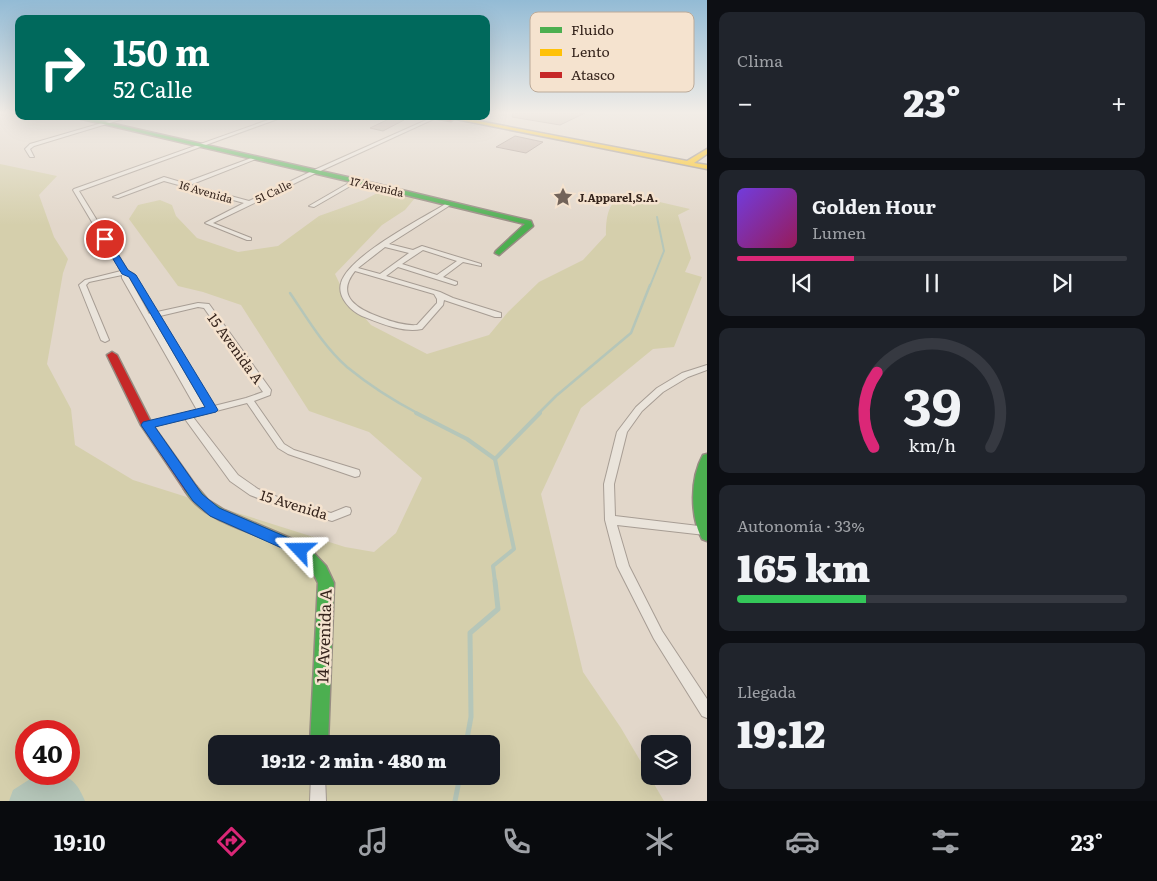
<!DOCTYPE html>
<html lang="es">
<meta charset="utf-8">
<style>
:root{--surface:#171b24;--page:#20242c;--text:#f1f3f6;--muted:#9ea1a6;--line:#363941;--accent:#db2777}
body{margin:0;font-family:Literata,serif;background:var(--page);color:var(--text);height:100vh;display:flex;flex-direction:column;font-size:19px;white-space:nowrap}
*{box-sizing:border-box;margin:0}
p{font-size:16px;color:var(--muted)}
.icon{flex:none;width:28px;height:28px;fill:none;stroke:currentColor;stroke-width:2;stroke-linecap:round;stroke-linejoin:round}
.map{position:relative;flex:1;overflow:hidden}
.details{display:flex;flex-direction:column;gap:12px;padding:12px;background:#0d0f14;width:450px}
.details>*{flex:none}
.guide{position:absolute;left:15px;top:15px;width:475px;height:105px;border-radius:10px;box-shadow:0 5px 20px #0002;background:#00695c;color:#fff;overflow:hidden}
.controls{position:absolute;left:641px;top:735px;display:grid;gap:10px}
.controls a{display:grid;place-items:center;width:50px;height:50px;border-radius:10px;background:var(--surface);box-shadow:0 5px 20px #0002;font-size:25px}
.speed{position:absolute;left:15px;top:720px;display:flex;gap:10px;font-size:25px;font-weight:700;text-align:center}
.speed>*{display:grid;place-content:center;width:65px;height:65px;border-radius:50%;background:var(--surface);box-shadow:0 5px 20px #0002;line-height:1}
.speed .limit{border:8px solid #d22;background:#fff;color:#111}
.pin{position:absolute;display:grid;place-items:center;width:42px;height:42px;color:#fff;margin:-21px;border:2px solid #fff;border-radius:50%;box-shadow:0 1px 5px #0007}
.me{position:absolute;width:55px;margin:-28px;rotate:293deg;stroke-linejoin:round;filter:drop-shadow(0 0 4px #0008)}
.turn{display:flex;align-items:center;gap:18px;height:105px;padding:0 15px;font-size:22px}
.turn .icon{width:65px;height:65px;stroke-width:2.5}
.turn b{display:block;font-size:35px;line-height:42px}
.big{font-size:38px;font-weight:800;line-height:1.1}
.details .card{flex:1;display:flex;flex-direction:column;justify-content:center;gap:8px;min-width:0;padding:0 18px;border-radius:10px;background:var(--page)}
.details .dial{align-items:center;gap:0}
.dial svg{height:130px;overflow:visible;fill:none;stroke:var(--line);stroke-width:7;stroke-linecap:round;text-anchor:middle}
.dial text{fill:var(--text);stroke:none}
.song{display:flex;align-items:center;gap:15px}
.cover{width:60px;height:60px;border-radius:8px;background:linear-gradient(135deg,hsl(260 70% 55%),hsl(330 70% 35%))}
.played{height:5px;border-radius:2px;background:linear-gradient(90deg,var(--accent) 30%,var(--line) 30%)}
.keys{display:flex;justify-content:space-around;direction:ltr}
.heat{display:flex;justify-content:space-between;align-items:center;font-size:28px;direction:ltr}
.charge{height:8px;border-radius:4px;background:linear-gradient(90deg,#34c759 33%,var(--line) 0)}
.trip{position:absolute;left:208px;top:735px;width:292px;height:50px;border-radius:10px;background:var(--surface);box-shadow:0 5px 20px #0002;font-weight:800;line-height:50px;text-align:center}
.dock{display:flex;height:80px;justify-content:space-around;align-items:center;background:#090b0e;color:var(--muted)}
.dock .icon{width:35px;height:35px}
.dock .active{color:var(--accent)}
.dock b{font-size:22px;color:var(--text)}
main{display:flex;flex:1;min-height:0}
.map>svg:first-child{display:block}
</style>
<main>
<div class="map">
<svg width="707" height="801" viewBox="0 0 707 801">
<rect width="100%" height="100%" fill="#e2d7ca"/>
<path fill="#d5cfac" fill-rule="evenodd" d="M0,164L57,176L39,195L54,237L68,259L63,273L47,364L71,409L75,445L133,480L345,547L374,552L396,533L422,478L369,432L309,411L241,305L203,292L178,286L129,219L138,205L160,200L172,205L176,216L197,238L238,252L278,246L319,216L364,200L383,190L415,198L405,210L382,225L335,274L345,295L371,325L427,354L489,335L508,312L539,282L583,260L606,235C606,219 607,205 621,195L638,197L690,209L678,215L691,258L685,272L702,277L674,347L653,349L581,408L541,494L583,672L621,728L664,801H0ZM26,731H69V774H26ZM216,744H491V776H216Z"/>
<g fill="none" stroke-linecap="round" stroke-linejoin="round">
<polyline stroke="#b5c6b9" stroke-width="2" points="650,286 664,251 657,217"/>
<g stroke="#b5c6b9" stroke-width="2.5">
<path d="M290,293C307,318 324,347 347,367C369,385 394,401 419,414"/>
<polyline points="538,414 556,396 631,333 650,285"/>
</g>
<g stroke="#b5c6b9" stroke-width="4">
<polyline points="416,413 467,439 495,459"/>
<polyline points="495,582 493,566 514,549 495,459 540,413"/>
</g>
<g stroke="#b5c6b9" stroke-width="5">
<polyline points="466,744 471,717 470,633 498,609 495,581"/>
<polyline points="455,801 460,776"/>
</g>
<path fill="#b5c6b9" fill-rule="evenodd" d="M38,774C65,774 74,775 85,801H9L13,790Z"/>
</g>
<g fill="#c6b5ab" stroke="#a2928a">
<polygon points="513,113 585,113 560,125 512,117"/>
<polygon points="391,118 404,120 383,131 370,128"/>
<polygon points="515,136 543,142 526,153 496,147"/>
</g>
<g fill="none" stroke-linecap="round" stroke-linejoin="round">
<defs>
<g id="street">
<polygon points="126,116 133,116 34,146 30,149 34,157 30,157 25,149 30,144"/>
<path d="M279,116H286L79,191L128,271L134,274L157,312L198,303L209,304L271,390L270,395L254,401L284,444L294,450L359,470L360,473L359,476L355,477L288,454L278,448L247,403L193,417L238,475L258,489L280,498L331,513L346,507L350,508L351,511L350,514L332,521L273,504L250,495L230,481L185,419L147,428L144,427L142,425L144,423L197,410L122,278V275L89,282L86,285L109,340L105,342L101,340L79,285L85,280L121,271L73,190L74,189ZM128,276H129L151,313L149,314ZM198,307L204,308L263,392L246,398L214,406L160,316ZM152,317H153L206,408H205Z"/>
<polygon points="433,117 436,118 316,173 213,223 251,238 251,240 247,240 205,223 244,203 164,181 118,198 113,197 164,177 184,183 254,157 256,157 256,159 190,185 249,201 312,171"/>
<polygon points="354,180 359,181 314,207 309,206"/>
<path d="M447,203L452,204L389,244L413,250L422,246L481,264V266L463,262L443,277L457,282V284L455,285L398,267L386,276L440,292L453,298L501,313V317H495L444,300L443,305L422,329C402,333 380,323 362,316C351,311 337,297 341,283C348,256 423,218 447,203ZM385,247L409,253L380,274L358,268ZM423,250L457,261L437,275L402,264ZM355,271L434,294L437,299V303L417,325C405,326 393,322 382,318C359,310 334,297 355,271Z"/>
<polygon points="707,365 707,370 688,377 663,392 642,411 627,432 614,484 615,516 707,527 707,535 705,535 617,525 629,566 662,631 707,699 707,718 702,716 654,639 617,566 605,520 604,484 617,432 636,407 657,388 682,373"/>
<polygon points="311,776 325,776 326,801 310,801"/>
</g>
<g id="fast">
<polygon points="69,116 79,116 356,179 531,221 533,226 499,255 495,253 496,251 525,224 356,183"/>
<path d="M707,454V541L702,539C690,516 690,478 703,455Z"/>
<path d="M191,484L196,486L208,500L224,510L297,541L312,551L326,566L334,583L328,744H310L318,583C297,529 213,539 184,489L186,486Z"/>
</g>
<polygon id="slow" points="441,116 452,116 687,161 707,149 707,154 694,163 707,165 707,169"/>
<g id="jam">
<polygon points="421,116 440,116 454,119 451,121"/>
<polygon points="112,352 117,355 152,424 196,486 198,489 196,492 191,494 186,492 141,425 107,355"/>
</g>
</defs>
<use href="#street" stroke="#a79d94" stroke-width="2"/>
<use href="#fast" stroke="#978c83" stroke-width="3"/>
<use href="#slow" stroke="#978c83" stroke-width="3"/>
<use href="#jam" stroke="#978c83" stroke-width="3"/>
<use href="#street" fill="#eae4db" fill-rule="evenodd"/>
<use href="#fast" fill="#4caf50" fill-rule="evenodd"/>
<use href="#slow" fill="#ffc107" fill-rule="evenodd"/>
<use href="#jam" fill="#c62828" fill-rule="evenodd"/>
</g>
<linearGradient id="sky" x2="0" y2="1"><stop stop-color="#93bbd5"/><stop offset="0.5" stop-color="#f2ede7"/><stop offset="1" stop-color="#f2ede7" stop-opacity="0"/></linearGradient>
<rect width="707" height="225" fill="url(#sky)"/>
<polygon fill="#1a73e8" stroke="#114b97" points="102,238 108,238 128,270 136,275 218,410 216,412 155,427 202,494 219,508 305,545 308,550 305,554 300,555 295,554 210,516 193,501 143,428 141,425 143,422 205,407 129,277 122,274 101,239"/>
<defs>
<symbol id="sight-bare" viewBox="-9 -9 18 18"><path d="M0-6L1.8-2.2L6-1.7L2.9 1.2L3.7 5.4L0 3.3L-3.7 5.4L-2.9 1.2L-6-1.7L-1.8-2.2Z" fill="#726359" stroke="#f5e3cf" stroke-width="2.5" paint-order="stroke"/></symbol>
</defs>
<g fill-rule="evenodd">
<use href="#sight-bare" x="549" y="183" width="28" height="28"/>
</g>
<g text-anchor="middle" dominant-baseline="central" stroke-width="5" stroke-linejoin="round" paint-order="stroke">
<g font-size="11" fill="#35241c" stroke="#f5e3cf">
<text transform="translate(377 186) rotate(13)">17 Avenida</text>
<text transform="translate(206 191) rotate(16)">16 Avenida</text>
<text transform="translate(273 191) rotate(-25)">51 Calle</text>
</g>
<g font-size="11" font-weight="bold" fill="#35241c" stroke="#f5e3cf" text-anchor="start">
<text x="578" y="197">J.Apparel,S.A.</text>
</g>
<g font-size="14" fill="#35241c" stroke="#f5e3cf">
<text transform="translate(236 348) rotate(54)">15 Avenida A</text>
<text transform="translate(294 504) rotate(17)">15 Avenida</text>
</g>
<g font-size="16" fill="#35241c" stroke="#f5e3cf">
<text transform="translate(323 636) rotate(-88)">14 Avenida A</text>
</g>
</g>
<rect x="530" y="12" width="164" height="80" rx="8" fill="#f5e3cf" stroke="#ba9" stroke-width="1"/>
<rect x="540" y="27" width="22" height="6" fill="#4caf50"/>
<rect x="540" y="49" width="22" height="7" fill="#ffc107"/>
<rect x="540" y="72" width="22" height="6" fill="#c62828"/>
<g font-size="14" fill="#35241c">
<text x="571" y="35">Fluido</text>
<text x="571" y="57">Lento</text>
<text x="571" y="80">Atasco</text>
</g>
</svg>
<div class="controls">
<a><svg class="icon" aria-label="layers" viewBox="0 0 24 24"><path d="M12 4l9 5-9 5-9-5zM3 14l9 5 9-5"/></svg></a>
</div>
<div class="speed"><div class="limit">40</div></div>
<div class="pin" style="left:105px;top:239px;background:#d93025"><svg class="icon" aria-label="arrive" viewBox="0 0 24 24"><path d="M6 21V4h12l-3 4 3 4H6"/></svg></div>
<svg class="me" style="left:300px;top:550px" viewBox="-20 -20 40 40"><path d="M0-17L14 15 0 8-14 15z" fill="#1a73e8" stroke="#fff" stroke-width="4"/></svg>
<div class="trip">19:12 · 2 min · 480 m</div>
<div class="guide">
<div class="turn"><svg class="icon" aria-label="right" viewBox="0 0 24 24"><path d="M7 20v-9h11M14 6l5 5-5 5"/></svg><div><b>150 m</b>52 Calle</div></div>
</div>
</div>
<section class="details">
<div class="card"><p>Clima</p>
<div class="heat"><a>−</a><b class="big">23°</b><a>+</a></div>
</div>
<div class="card">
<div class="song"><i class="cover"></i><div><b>Golden Hour</b><p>Lumen</p></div></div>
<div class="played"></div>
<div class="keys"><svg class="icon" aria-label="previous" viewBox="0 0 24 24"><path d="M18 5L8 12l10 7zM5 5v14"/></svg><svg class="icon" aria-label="pause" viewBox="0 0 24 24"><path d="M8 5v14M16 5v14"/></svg><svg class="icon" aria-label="next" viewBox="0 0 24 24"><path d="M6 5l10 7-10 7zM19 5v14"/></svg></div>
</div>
<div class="card dial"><svg viewBox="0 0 100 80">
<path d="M14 69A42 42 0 1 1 86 69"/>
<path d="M14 69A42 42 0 0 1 16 23" stroke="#db2777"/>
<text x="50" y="56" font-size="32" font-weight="700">39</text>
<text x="50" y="72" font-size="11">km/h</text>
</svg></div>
<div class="card"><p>Autonomía · 33%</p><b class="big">165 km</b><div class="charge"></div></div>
<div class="card"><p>Llegada</p><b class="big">19:12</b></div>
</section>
</main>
<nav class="dock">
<b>19:10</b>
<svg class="icon active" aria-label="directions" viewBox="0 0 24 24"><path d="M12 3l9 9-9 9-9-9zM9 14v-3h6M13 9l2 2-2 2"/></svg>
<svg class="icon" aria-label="music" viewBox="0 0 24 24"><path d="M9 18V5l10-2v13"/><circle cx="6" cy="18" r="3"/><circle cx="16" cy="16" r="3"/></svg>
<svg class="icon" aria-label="phone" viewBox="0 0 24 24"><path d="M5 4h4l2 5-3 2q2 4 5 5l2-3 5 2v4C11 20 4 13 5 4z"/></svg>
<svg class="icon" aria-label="climate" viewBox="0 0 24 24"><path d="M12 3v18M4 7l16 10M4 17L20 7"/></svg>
<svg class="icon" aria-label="car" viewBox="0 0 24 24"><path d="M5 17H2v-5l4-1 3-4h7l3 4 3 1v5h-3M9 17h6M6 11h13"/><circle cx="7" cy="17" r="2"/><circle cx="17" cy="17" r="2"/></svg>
<svg class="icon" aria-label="filters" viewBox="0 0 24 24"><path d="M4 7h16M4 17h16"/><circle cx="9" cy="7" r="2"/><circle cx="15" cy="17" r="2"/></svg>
<b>23°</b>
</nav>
